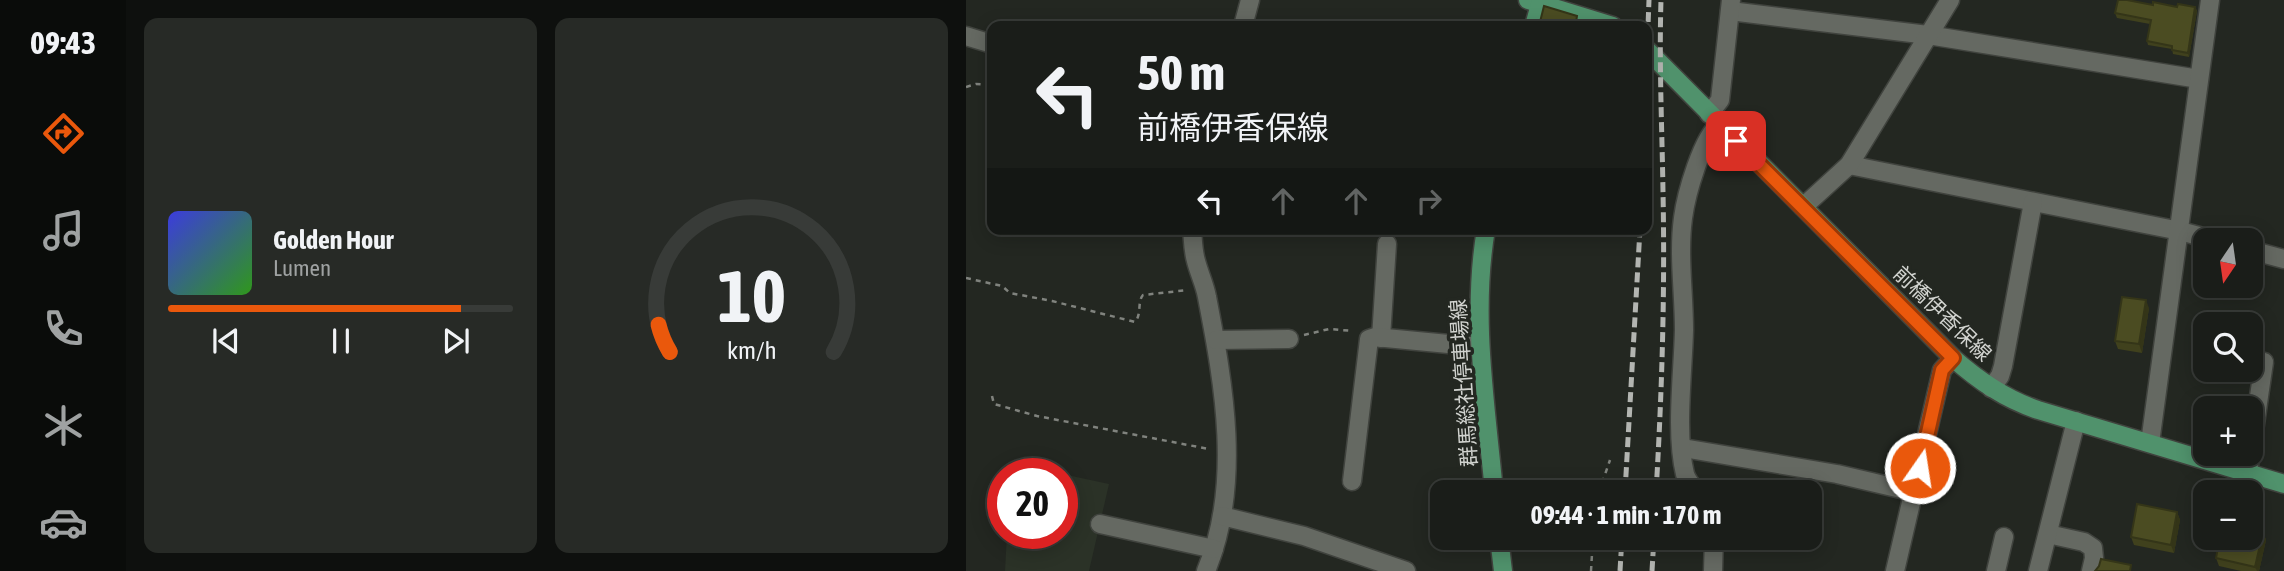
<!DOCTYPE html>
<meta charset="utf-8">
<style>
:root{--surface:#1a1d19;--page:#272a26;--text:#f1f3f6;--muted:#9fa2a2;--line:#383b38;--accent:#ea580c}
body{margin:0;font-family:"Asap Condensed","Noto Sans JP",sans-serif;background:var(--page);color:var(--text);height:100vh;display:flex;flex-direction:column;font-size:26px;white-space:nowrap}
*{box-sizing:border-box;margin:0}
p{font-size:23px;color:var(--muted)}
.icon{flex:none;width:38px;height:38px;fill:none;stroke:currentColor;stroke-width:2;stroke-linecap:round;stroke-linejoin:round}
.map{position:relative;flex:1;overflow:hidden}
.sheet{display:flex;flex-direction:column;gap:18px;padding:18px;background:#0e100e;width:840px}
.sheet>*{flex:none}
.top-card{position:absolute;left:21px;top:21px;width:665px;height:214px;border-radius:14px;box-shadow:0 4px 18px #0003,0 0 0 2px var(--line);background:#1a1d19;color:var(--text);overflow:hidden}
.needle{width:46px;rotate:193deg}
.buttons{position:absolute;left:1227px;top:228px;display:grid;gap:14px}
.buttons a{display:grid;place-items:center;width:70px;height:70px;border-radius:14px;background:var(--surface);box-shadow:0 4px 18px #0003,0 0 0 2px var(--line);font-size:35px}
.speed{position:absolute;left:21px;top:458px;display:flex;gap:14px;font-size:35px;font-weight:700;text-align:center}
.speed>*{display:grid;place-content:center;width:91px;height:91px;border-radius:50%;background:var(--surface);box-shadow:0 4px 18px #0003,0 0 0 2px var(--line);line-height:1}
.speed .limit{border:10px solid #d22;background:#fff;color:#111}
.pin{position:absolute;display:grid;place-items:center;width:60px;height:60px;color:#fff;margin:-30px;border-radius:14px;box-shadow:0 4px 10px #0006}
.me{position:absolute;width:77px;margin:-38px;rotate:13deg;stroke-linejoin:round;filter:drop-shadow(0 0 5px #0008)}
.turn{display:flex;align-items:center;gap:24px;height:147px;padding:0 35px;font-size:32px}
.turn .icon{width:91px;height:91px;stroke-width:2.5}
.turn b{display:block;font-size:49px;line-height:60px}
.lanes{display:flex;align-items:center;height:66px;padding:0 35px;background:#0003;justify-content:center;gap:35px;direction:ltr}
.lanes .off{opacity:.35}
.sheet .widget{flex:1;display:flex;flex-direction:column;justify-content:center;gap:10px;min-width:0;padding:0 24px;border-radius:14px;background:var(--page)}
.sheet .dial{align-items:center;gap:0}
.dial svg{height:182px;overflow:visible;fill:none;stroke:var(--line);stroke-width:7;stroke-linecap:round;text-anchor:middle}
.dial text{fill:var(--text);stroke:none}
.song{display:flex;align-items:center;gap:21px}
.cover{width:84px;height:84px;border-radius:10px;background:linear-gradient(135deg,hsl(240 70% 55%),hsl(110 70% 35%))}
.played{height:7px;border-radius:4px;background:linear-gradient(90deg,var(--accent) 85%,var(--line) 85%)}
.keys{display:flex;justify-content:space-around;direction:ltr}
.sheet .tiles{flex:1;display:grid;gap:18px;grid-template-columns:repeat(2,1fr)}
.trip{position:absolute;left:464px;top:480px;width:392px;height:70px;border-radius:14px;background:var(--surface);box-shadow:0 4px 18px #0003,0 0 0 2px var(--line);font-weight:700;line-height:70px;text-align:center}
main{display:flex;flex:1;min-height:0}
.menu{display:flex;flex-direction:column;width:126px;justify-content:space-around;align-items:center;background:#0a0c0a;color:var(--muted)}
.menu .icon{width:49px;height:49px}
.menu .on{color:var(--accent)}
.menu b{font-size:32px;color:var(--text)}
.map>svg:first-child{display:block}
</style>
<main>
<nav class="menu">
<b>09:43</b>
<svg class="icon on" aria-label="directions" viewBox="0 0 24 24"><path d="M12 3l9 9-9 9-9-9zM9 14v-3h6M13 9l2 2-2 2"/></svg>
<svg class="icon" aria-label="music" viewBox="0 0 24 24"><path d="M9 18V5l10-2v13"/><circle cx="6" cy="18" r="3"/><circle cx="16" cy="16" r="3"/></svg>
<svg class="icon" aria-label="phone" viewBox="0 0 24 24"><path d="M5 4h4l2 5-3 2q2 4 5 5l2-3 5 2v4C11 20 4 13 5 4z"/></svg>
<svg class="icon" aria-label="climate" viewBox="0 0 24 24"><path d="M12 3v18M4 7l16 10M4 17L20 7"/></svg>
<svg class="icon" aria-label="car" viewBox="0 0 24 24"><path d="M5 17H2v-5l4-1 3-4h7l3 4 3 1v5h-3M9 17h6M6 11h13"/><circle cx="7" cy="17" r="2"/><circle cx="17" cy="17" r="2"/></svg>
</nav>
<section class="sheet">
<div class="tiles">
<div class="widget">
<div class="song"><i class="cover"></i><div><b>Golden Hour</b><p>Lumen</p></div></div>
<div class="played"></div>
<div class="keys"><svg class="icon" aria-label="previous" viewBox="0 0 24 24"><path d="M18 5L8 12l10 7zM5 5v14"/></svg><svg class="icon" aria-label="pause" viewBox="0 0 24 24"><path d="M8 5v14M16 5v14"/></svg><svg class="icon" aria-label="next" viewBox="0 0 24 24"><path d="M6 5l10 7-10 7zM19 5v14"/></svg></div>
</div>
<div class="widget dial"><svg viewBox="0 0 100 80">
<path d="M14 69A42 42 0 1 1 86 69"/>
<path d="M14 69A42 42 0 0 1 9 57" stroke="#ea580c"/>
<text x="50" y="56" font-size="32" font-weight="700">10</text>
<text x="50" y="72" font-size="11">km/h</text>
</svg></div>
</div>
</section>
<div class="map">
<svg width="1318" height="571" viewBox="0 0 1318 571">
<rect width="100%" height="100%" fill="#232721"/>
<polygon fill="#2b3227" points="50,464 143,484 123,571 39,571 41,534 96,534 96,474 49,474"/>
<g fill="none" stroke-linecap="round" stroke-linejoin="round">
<defs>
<g id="minor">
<polyline points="764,11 962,35 1233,79"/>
<polyline points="277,26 284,0"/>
<polyline points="0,36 26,44"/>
<polyline points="743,114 754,100 765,0"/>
<polyline points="883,165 1214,231 1248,240"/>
<polyline points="837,207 883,165 984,0"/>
<path d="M226,229C227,240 227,251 230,261C233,273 239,285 241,297C258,385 276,485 240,571"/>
<polyline points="1284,250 1318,259"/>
<polyline points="415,338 421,244"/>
<polyline points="250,340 323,339"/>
<polyline points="1025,388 1034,376 1037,366 1067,202"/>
<polyline points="1184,443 1244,0"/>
<polyline points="717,448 871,474 948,492"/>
<polyline points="1282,472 1298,362"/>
<polyline points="386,481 403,339 409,337 514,347"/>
<path d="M731,492C726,486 721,481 719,474C709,433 717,373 718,330C718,292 712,255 717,218C720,195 736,137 754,124"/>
<polyline points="256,516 338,536 440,571"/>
<polyline points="134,524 248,549"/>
<polyline points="1082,534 1118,542 1127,548 1128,558 1125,571"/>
<polyline points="747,571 748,537"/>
<polyline points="929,571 976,370 987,358"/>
<polyline points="1030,571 1038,537"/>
<polyline points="1072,571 1110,421"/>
</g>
<g id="major">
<polyline points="562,0 647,26"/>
<polyline points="568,26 574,4"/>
<path d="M681,50L987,358C1013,381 1039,399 1072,410L1318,484"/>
<path d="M520,229C505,317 520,404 528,492"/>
<polyline points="533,537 537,571"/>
</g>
</defs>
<use href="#minor" stroke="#40433e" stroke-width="21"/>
<use href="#major" stroke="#40433e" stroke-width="21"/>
<g stroke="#80837e" stroke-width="2.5" stroke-dasharray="5 5" stroke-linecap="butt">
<polyline points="0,87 10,84 26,85"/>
<path d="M0,278L36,286L44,293L86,301L169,322C176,314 171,302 177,295L222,290"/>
<polyline points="338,335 363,329 387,331"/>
<polyline points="26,396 28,404 71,416 243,449"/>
<polyline points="633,492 644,460"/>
<polyline points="625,571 627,537"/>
</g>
<use href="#minor" stroke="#656962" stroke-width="18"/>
<use href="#major" stroke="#50926c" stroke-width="18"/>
<g stroke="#b3b5b1" stroke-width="5" stroke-dasharray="10 5" stroke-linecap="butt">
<polyline points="681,52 683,0"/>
<polyline points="659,492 674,229"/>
<path d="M690,492C696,392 699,292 697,192C696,128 693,64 695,0"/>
<polyline points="654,571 656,537"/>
<polyline points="686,571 688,537"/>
</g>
</g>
<g fill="#40411d">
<polygon points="1187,5 1211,7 1229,7 1231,11 1223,57 1207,54 1206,49 1182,45 1181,41 1184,24 1151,18 1149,13"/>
<polygon points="1183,308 1176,353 1152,349 1149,341"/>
<polygon points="1246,369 1284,369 1282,377 1247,371"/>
<polygon points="1211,512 1214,520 1208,553 1168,545 1165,537"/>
<polygon points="1297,532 1300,540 1293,571 1275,571 1253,566 1250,558"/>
</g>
<g fill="#343518">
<polygon points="1229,7 1231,11 1223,57 1222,53"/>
<polygon points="1180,300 1183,308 1176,353 1173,344"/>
<polygon points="1279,369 1284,369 1282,377"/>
<polygon points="1211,512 1214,520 1208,553 1205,545"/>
<polygon points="1297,532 1300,540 1293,571 1291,571 1289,567"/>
</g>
<g fill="#4b4c22" stroke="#343518" stroke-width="2">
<polygon points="1152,0 1161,0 1187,5 1187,2 1211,7 1212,4 1229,7 1222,53 1206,50 1206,46 1181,41 1185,20 1149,13"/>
<polygon points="578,6 611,16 610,22 615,24 615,26 573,26"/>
<polygon points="1156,297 1180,300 1173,344 1149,341"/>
<polygon points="1171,504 1211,512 1205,545 1165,537"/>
<polygon points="1284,529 1297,532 1289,567 1250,558 1254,537 1284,537"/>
<polygon points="1135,559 1165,565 1164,571 1129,571 1133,566"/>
</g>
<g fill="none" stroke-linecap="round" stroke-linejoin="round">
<defs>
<polyline id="route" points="770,141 987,358 976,370 954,468"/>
</defs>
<use href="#route" stroke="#983908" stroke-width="18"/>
<use href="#route" stroke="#ea580c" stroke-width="12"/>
</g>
<g text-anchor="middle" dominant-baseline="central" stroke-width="7" stroke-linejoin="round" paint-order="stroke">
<g font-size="21" fill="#d1d3cf" stroke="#232721">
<text transform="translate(977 313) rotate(44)">前橋伊香保線</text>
<text transform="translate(497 383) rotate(-94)">群馬総社停車場線</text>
</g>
</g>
</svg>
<div class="buttons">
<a><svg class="needle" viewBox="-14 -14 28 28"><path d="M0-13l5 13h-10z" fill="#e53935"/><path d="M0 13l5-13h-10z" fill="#9fa2a2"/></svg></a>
<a><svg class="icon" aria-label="search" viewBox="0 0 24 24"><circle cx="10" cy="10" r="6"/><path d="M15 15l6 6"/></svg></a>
<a>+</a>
<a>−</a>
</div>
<div class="speed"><div class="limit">20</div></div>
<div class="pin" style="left:770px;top:141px;background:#d93025"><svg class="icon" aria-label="arrive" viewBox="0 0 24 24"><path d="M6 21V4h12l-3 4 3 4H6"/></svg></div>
<svg class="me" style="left:954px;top:468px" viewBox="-20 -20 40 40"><circle r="17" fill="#ea580c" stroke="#fff" stroke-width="3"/><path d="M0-11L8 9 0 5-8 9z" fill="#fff"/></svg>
<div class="trip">09:44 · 1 min · 170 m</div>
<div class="top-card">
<div class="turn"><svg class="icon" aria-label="left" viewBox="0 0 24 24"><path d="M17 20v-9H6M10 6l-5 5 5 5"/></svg><div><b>50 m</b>前橋伊香保線</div></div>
<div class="lanes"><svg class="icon" aria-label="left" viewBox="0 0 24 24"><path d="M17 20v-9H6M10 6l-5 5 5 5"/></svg><svg class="icon off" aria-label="ahead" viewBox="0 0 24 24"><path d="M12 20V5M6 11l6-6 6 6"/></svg><svg class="icon off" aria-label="ahead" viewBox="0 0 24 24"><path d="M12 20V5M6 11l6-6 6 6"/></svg><svg class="icon off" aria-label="right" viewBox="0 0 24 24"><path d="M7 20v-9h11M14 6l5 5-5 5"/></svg></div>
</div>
</div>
</main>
